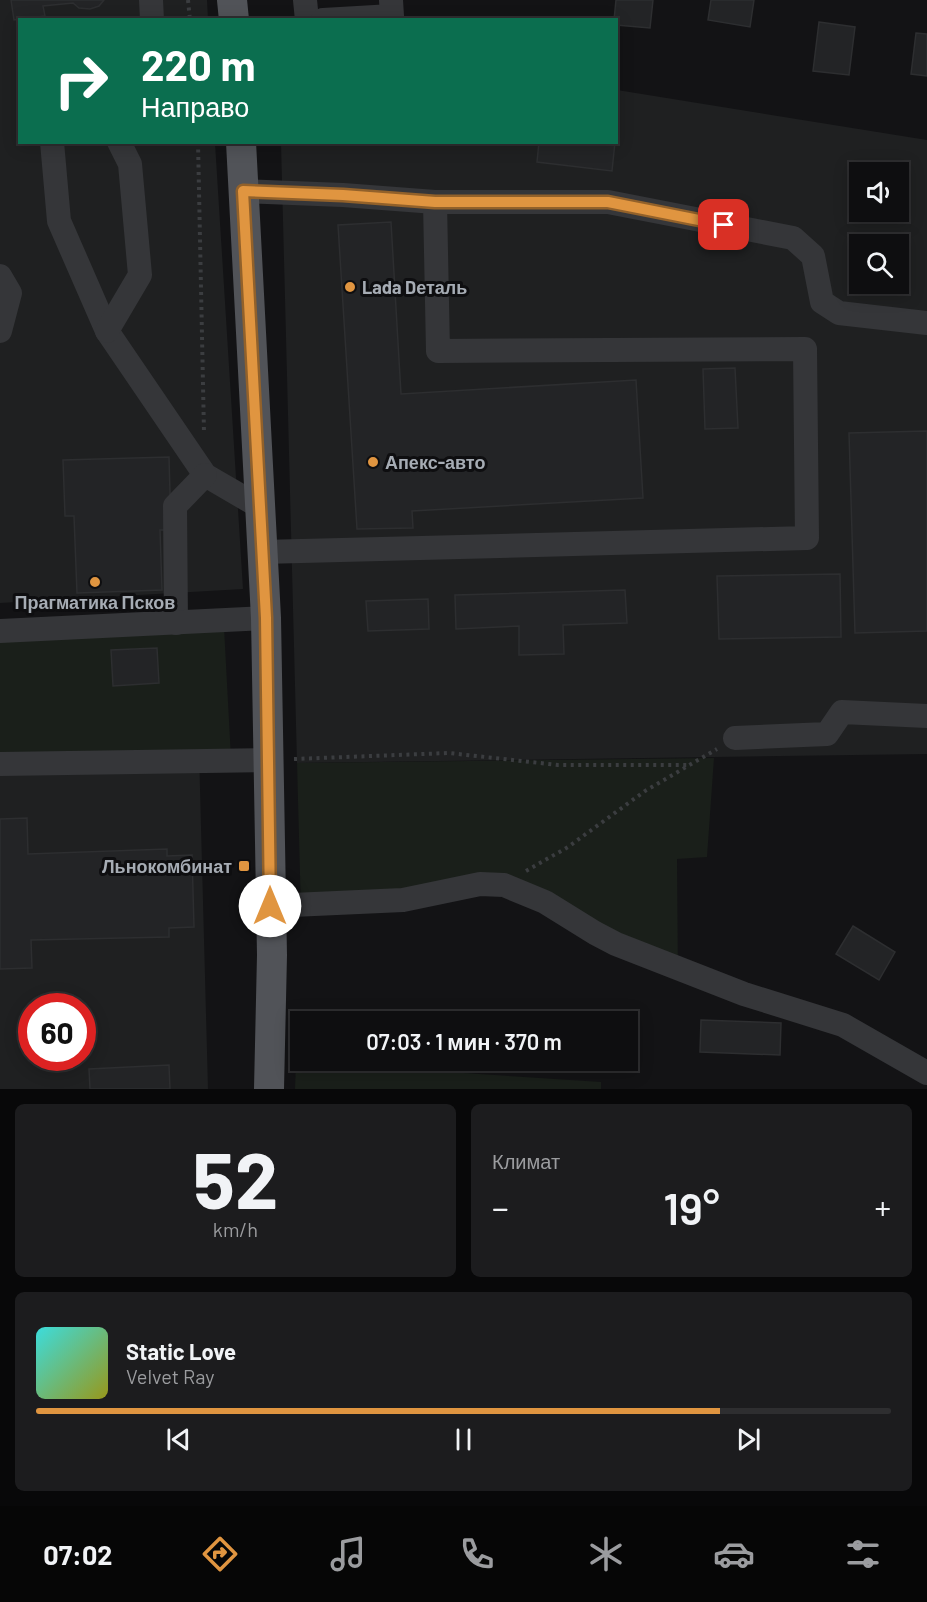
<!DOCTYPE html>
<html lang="ru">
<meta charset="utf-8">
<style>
:root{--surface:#0e0e10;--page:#1c1c1e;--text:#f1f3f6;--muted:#9b9c9f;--line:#2e2e30;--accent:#e09540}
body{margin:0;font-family:Barlow,sans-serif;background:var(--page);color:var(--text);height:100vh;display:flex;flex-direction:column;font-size:22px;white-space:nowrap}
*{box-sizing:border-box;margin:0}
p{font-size:20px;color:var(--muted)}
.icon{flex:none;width:33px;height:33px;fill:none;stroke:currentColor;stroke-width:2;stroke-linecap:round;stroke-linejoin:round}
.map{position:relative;height:1089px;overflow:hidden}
.drawer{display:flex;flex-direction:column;gap:15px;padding:15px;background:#080809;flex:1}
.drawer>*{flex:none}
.top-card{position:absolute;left:18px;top:18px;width:600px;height:126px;border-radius:0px;box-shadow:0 3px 15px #0003,0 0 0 2px var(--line);background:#0b6e4f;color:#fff;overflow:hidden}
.controls{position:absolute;left:849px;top:162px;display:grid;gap:12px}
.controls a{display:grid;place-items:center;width:60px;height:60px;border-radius:0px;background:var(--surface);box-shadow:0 3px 15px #0003,0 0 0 2px var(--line);font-size:30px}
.speed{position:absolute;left:18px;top:993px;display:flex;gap:12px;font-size:30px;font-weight:700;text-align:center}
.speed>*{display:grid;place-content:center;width:78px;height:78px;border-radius:50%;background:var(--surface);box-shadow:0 3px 15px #0003,0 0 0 2px var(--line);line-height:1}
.speed .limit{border:9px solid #d22;background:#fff;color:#111}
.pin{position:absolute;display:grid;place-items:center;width:51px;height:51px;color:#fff;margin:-26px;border-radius:12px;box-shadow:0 3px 9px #0006}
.me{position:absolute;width:66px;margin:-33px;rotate:0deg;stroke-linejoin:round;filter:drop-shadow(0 0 4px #0008)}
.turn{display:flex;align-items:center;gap:21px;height:126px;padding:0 24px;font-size:27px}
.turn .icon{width:78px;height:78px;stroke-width:2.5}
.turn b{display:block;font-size:42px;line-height:51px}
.big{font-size:45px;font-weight:600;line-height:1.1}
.drawer .tile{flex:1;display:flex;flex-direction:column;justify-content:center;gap:9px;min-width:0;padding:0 21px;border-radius:9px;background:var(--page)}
.drawer .dial{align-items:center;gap:0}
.dial b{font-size:78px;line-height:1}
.song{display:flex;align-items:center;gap:18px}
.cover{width:72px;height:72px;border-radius:9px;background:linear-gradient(135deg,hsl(180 70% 55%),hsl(60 70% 35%))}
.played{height:6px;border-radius:3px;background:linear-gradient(90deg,var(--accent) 80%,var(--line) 80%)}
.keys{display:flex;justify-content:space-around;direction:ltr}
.heat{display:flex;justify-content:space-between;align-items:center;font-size:33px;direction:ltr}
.drawer .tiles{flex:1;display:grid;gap:15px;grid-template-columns:1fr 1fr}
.tile:last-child{grid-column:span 2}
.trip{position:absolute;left:290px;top:1011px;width:348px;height:60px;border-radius:0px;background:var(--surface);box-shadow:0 3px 15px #0003,0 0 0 2px var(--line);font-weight:600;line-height:60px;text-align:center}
.tabs{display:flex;height:96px;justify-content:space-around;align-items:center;background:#060606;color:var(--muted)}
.tabs .icon{width:42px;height:42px}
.tabs .selected{color:var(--accent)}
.tabs b{font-size:27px;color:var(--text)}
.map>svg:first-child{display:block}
</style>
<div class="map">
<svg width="927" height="1089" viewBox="0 0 927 1089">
<rect width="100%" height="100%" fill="#131315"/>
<g fill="#1f2021" fill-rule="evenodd">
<polygon points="0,0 207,0 208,19 20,20 20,142 215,143 243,589 0,603"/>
<path d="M617,90L927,140V754L297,763L281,143L616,142ZM860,172H898V212H860ZM860,244H898V284H860Z"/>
<path d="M199,751L208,1089H0V760ZM32,1006H82V1058H32Z"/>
</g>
<g fill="#1a1f1a">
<polygon points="224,627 231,758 0,769 0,638"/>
<polygon points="714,758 707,857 677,859 678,980 608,953 535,907 495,893 301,912 297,763"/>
<polygon points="296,1062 601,1082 601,1089 295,1089"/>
</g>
<g fill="#232426" stroke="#2d2e30" stroke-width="1.5">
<polygon points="11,0 104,0 99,6 90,9 79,8 73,3 43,6 45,16 14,20"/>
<polygon points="616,0 653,0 650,28 616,25 616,20 614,20"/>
<polygon points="711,0 754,0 750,27 708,20"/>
<polygon points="819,22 855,27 849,75 813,71"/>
<polygon points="916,33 927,34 927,76 911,74"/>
<polygon points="539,142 615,142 612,171 537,162"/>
<polygon points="391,222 401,394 636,380 643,498 412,511 413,528 357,529 338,225"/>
<polygon points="735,368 738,428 705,429 703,369"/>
<polygon points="927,431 927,631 855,633 849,433"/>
<polygon points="169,457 171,530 160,530 162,590 77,593 74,516 65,516 63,460"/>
<polygon points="840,574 841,637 719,639 717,576"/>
<polygon points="625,590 627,623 563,625 564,654 519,655 519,626 456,629 455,595"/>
<polygon points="428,599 429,629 368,631 366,601"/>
<polygon points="157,648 159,683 113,686 111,650"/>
<polygon points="27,818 28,854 167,849 167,856 192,855 194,927 169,928 169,937 31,940 32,968 0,969 0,819"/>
<polygon points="853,926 895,952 879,980 836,954"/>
<polygon points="701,1020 781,1023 780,1055 700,1052"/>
<polygon points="169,1065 170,1089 90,1089 89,1069"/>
</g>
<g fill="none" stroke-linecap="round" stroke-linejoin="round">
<g stroke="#3b3d40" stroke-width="4" stroke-dasharray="3 4.5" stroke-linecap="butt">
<polyline points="188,0 190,20"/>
<polyline points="198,142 204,433"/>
<polyline points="294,759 449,753 558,765 690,765"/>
<polyline points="526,871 568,847 645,791 717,749"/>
</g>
<g stroke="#353639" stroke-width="24">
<polyline points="151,0 152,20"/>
<polyline points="305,0 307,20"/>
<polyline points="323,20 392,16 391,0"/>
<polyline points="52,142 59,221 107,331 205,475 260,507"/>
<polyline points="243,191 343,195 435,202"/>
<polyline points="0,276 10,293 0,331"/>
<polyline points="107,331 140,275 130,164 119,142"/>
<polyline points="262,552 807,538 805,349 438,351 435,202 608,202 793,238 813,256 822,302 839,313 927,323"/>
<polyline points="176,623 175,506 205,475"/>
<polyline points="0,631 266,618"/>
<polyline points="735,738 827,734 842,712 927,716"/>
<polyline points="0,764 269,760"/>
<polyline points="270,906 403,900 480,884 504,885 545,902 595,933 616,944 744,994 843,1025 927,1073"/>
</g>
<g stroke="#515358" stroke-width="30">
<polyline points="232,0 234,20"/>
<polyline points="241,142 266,618 272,955 269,1089"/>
</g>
</g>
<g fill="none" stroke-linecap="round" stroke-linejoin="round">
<defs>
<polyline id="route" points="270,906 266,618 243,191 343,195 435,202 608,202 724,225"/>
</defs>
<use href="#route" stroke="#92612a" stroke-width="15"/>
<use href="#route" stroke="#e09540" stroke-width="10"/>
</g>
<g fill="#e09540" stroke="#0e0e10" stroke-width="2">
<circle cx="350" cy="287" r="6"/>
<circle cx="373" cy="462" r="6"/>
<circle cx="95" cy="582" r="6"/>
<rect x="238" y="860" width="12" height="12" rx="3"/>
</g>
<g text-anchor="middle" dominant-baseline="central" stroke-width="6" stroke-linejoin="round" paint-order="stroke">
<g font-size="18" font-weight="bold" fill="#a6acb4" stroke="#0e0e10" text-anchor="start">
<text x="362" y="287">Lada Dеталь</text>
<text x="385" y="462">Апекс-авто</text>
<text x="95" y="602" text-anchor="middle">Прагматика Псков</text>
<text x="232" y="866" text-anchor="end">Льнокомбинат</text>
</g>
</g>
</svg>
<div class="controls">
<a><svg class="icon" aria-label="sound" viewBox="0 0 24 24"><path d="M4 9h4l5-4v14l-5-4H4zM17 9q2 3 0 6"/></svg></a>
<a><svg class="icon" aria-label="search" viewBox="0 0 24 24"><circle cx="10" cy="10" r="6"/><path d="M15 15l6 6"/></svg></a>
</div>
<div class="speed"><div class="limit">60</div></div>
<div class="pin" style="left:724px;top:225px;background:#d93025"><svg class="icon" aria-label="arrive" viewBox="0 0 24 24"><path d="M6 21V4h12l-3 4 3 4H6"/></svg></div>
<svg class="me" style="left:270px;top:906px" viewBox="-20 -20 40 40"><circle r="19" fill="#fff"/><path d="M0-13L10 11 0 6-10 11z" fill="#e09540"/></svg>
<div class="trip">07:03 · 1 мин · 370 m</div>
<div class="top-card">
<div class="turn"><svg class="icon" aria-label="right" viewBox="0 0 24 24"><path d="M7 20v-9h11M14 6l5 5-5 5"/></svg><div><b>220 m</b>Направо</div></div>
</div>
</div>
<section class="drawer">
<div class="tiles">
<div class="tile dial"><b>52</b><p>km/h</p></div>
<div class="tile"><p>Климат</p>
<div class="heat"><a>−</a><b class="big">19°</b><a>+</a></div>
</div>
<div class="tile">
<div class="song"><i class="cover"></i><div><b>Static Love</b><p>Velvet Ray</p></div></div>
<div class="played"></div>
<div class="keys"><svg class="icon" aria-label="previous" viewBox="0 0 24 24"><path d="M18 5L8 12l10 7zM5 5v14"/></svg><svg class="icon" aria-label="pause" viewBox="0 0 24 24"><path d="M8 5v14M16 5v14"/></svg><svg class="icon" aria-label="next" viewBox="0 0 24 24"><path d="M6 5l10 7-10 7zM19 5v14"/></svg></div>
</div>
</div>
</section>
<nav class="tabs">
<b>07:02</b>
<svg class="icon selected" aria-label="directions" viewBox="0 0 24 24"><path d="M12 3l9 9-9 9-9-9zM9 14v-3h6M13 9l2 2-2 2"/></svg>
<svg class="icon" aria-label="music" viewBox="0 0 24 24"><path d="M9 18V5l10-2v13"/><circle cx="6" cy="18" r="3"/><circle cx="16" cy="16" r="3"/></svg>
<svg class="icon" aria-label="phone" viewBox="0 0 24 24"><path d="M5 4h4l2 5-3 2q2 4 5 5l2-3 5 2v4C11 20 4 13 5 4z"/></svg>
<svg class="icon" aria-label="climate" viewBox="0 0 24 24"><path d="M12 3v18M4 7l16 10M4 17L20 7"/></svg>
<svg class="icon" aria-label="car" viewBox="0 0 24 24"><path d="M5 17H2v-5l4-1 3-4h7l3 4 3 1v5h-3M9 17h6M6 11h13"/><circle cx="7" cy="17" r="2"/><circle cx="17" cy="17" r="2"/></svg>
<svg class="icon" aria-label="filters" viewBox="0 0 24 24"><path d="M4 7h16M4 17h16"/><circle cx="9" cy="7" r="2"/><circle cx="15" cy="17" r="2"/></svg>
</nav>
